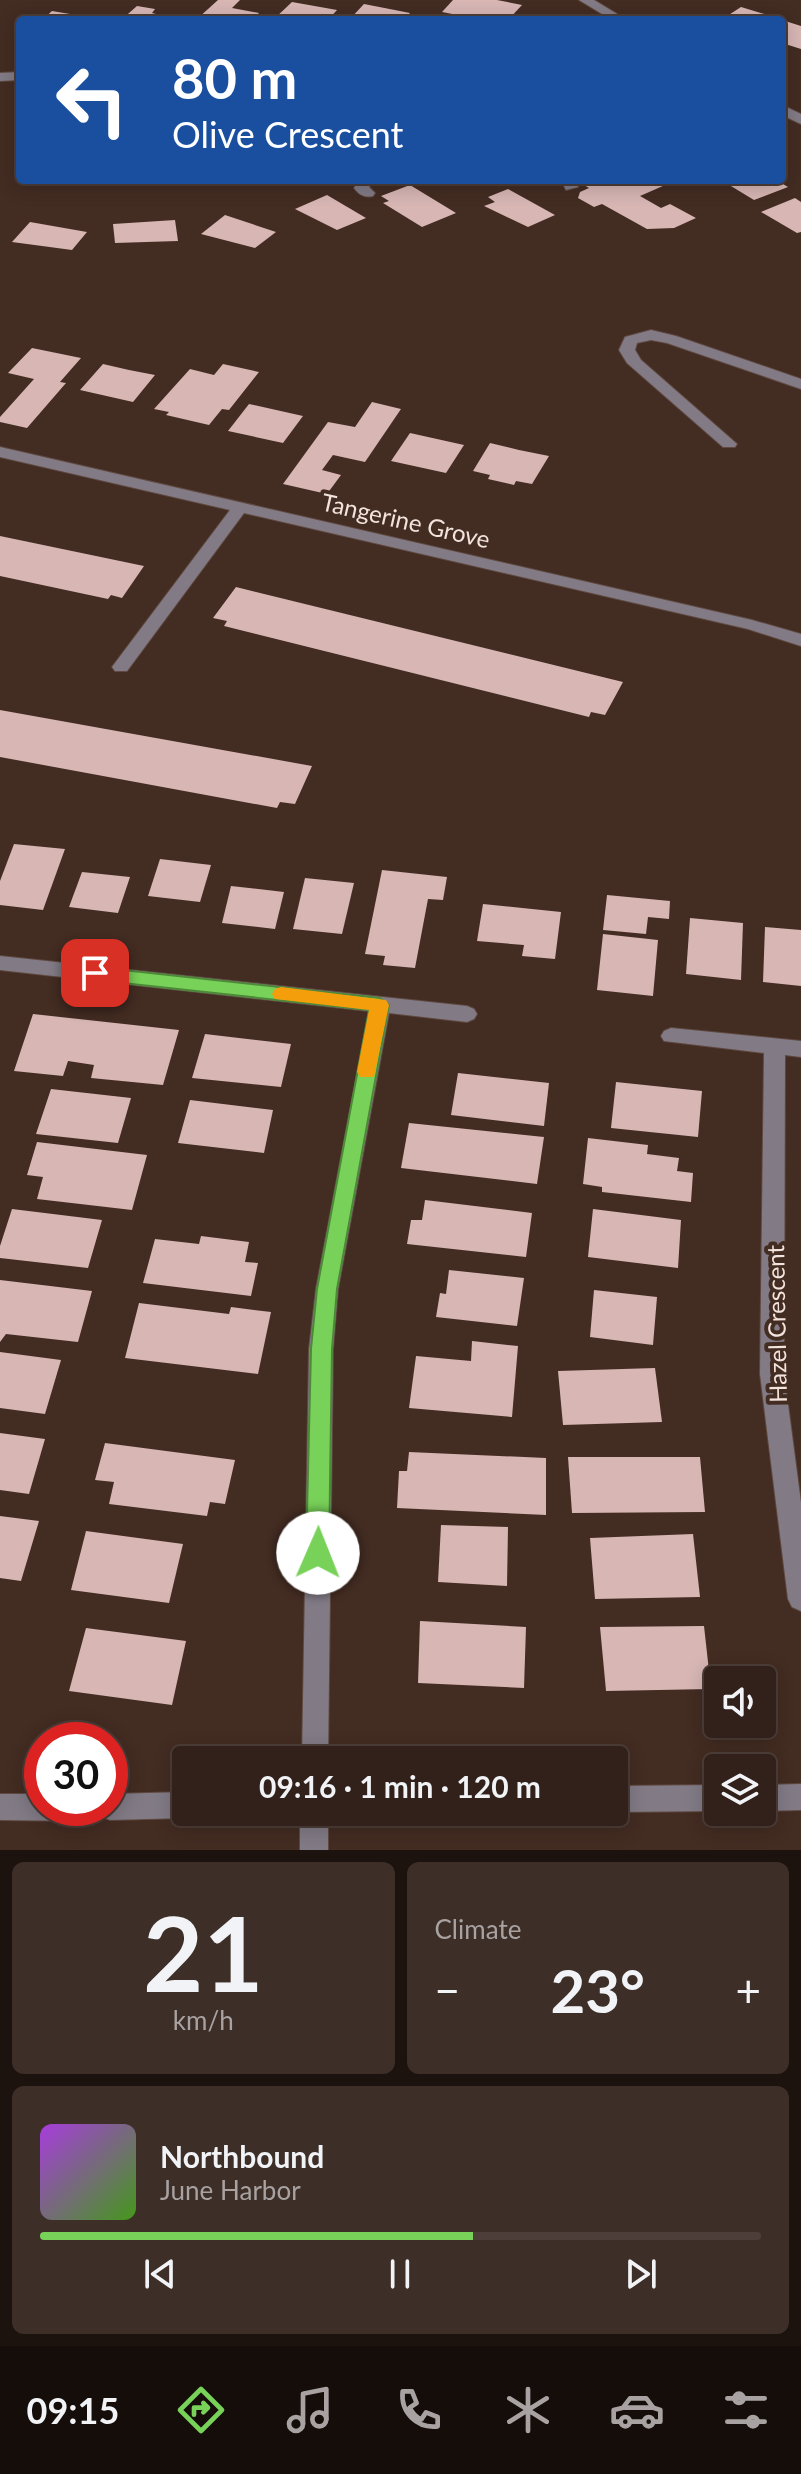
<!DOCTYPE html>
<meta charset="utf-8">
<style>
:root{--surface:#32211a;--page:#3d2e27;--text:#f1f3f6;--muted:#a8a3a2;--line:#4d3e39;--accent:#78d158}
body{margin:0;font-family:Lato,sans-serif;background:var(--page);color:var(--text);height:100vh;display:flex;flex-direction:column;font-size:30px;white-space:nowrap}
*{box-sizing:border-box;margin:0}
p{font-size:26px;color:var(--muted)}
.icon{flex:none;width:44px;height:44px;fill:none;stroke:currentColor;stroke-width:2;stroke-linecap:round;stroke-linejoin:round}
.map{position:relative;height:1850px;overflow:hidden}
.sheet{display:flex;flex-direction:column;gap:12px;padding:12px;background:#1c120e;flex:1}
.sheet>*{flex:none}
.hud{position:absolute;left:16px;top:16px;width:770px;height:168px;border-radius:8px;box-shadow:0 4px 20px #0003,0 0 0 2px var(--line);background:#1a4fa0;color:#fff;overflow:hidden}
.controls{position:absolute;left:704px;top:1666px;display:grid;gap:16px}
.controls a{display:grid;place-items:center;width:72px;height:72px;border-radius:8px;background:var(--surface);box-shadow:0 4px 20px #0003,0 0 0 2px var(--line);font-size:40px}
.speed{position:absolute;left:24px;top:1722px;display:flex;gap:16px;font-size:40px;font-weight:700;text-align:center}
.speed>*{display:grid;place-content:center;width:104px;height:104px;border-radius:50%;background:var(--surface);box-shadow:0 4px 20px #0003,0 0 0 2px var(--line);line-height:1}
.speed .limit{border:12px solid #d22;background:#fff;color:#111}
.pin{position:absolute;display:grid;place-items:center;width:68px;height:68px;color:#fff;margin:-34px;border-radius:16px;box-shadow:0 4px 12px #0006}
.me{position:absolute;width:88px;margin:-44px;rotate:1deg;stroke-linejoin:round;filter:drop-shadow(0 0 6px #0008)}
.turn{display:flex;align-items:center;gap:28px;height:168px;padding:0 24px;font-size:36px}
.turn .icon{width:104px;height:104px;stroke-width:2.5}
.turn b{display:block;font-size:56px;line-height:68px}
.big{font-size:60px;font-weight:700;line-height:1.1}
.sheet .tile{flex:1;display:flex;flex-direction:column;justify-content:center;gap:12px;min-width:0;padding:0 28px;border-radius:12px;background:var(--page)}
.sheet .dial{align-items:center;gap:0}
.dial b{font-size:104px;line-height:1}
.song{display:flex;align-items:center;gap:24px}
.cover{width:96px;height:96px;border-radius:12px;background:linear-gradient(135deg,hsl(280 70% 55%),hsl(100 70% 35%))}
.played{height:8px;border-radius:4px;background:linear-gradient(90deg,var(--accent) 60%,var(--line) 60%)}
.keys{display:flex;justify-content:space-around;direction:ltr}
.heat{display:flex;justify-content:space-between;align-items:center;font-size:44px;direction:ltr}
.sheet .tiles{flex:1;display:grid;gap:12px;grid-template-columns:1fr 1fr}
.tile:last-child{grid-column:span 2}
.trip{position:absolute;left:172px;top:1746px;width:456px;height:80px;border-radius:8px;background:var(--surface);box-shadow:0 4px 20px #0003,0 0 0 2px var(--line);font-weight:700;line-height:80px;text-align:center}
.dock{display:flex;height:128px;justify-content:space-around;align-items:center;background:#140d0a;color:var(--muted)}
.dock .icon{width:56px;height:56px}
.dock .active{color:var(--accent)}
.dock b{font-size:36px;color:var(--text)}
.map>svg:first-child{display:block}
</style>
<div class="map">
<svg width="801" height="1850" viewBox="0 0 801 1850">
<rect width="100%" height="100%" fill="#432c22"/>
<g fill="#d7b6b4">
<polygon points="218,0 240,0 232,8 259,13 252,20 197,19"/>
<polygon points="453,0 497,0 522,5 508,20 483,20 442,12"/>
<polygon points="292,2 337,10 328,20 273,20"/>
<polygon points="364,4 410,13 403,20 349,20"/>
<polygon points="137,6 155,9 152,13 179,20 121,20"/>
<polygon points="741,7 781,19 781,20 721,20"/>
<polygon points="52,11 94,18 94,20 42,20"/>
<polygon points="782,20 801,26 801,49 782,43"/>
<polygon points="597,180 668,180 672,182 640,196 661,208 670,204 696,218 674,228 647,229 602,204 594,207 578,198 580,192 589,188 584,185"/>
<polygon points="721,180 776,180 788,187 754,200"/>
<polygon points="410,185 456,213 422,227 383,203 389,201 381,196"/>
<polygon points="508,189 555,215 528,227 484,206 495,202 488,197"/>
<polygon points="327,195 366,218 337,230 295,209"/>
<polygon points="795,198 801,202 801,232 797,233 761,212"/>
<polygon points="225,215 276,232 255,248 201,234"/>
<polygon points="175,220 178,241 115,243 113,224"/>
<polygon points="30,222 87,232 72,250 12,242"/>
<polygon points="32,348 81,358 60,382 66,383 27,428 0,422 0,417 34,379 8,373"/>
<polygon points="103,364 129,370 155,375 133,402 80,390"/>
<polygon points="223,364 259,372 229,410 222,409 209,425 166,415 169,412 154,409 190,369 214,375"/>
<polygon points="372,402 401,409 365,462 333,455 322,470 341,475 327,494 283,484 328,422 355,427"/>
<polygon points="249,404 303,416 283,443 228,431"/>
<polygon points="410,433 464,445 446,473 391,461"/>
<polygon points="490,443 519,450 549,456 532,484 516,481 514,485 488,479 490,475 473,471"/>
<polygon points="0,536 144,566 122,598 111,595 108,599 0,576"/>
<polygon points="236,587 623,682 605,715 591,712 589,717 224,626 227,621 213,618"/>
<polygon points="0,710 312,766 295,804 280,802 277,808 0,757"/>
<polygon points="14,844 65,849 43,910 0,905 0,881"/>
<polygon points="160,859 211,865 200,902 148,896"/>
<polygon points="382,870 447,877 443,900 428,899 415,968 383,965 385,956 365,954"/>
<polygon points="82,872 130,877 118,913 69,907"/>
<polygon points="305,878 354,883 342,934 293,929"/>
<polygon points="231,886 284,892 275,929 222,923"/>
<polygon points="607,895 670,901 669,919 648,917 646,934 603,930"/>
<polygon points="483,904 561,912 555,959 522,956 524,945 477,941"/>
<polygon points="690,918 743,923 741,980 686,974"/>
<polygon points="765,927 801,930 801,986 763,982"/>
<polygon points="603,934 658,940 653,996 597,990"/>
<polygon points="33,1014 179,1030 163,1085 91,1078 94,1065 68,1061 63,1076 14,1071"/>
<polygon points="205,1034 291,1044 281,1087 192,1078"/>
<polygon points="458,1073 549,1083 544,1126 451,1115"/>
<polygon points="616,1082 702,1091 698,1137 611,1128"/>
<polygon points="51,1089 131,1098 118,1143 36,1134"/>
<polygon points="190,1100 273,1110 264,1153 178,1143"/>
<polygon points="409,1123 544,1137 537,1184 401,1168"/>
<polygon points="588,1138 648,1145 647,1154 679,1158 677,1171 693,1173 691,1202 602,1192 602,1187 583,1184"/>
<polygon points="37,1142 147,1155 132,1210 37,1199 43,1177 27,1175"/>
<polygon points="425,1200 532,1213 526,1257 407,1244 411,1220 422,1220"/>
<polygon points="12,1209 102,1220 88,1268 0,1258 0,1246"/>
<polygon points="593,1209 681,1220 678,1268 588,1257"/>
<polygon points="201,1236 249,1242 245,1262 258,1263 251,1296 143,1283 155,1239 199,1244"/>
<polygon points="449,1270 524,1278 517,1326 436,1317 440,1293 446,1294"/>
<polygon points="0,1280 92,1291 78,1342 6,1334 0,1342"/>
<polygon points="594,1290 657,1297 653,1345 590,1337"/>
<polygon points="139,1303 229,1314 231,1307 271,1312 258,1374 125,1358"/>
<polygon points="472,1341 518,1346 512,1417 409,1408 416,1356 471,1361"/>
<polygon points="0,1352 61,1360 45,1414 0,1408"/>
<polygon points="655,1368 662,1422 563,1425 558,1371"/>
<polygon points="0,1433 45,1439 29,1494 0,1490"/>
<polygon points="105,1443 235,1460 225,1504 210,1502 207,1516 109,1504 114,1482 95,1480"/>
<polygon points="409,1452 546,1458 546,1515 397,1508 399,1471 407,1471"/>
<polygon points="568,1457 700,1457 705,1512 572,1513"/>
<polygon points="0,1516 39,1521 21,1581 0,1578"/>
<polygon points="441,1525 508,1527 507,1586 438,1582"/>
<polygon points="86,1531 183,1544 169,1603 71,1590"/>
<polygon points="693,1534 700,1597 595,1599 590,1538"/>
<polygon points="420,1621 526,1627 524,1688 418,1683"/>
<polygon points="704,1626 711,1689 606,1691 600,1627"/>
<polygon points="86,1628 186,1641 172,1705 69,1691"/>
</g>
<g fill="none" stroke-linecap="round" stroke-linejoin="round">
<defs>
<g id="minor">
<polygon points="579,0 594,0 627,20 612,20"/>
<polygon points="20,72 20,80 0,81 0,73"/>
<polygon points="782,105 801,114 801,124 782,115"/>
<path d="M359,180H373L369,187L375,193L373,196C365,198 359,195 354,188Z"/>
<polygon points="561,180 575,180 578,187 566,190"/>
<polygon points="651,330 676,336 801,379 801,389 667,343 651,340 637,343 635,350 641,360 737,444 735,447 723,447 627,363 619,350 625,337"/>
<polygon points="0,447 752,620 801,634 801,646 748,629 244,513 127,671 115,671 112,667 115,663 230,510 0,457"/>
<polygon points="0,956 467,1006 474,1009 477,1014 474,1019 467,1022 389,1013 338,1289 333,1349 328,1760 302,1760 309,1349 316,1289 369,1011 0,970"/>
<polygon points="671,1028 801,1041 801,1057 785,1055 784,1374 801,1503 801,1611 792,1607 788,1599 760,1374 764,1053 664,1041 661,1036 664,1031"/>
<polygon points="801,1784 801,1810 762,1811 762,1785"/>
<polygon points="718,1785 718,1811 614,1812 614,1786"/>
<polygon points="186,1792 186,1812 197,1812 186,1818 110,1820 100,1816 97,1808 110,1808 110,1794"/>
<polygon points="0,1794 42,1794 42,1808 94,1808 90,1817 80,1821 0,1820"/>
<rect x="300" y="1812" width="28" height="38"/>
</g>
</defs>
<use href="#minor" stroke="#5f4940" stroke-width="2"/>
<use href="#minor" fill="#827b86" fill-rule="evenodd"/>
</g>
<polygon fill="#78d158" stroke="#4e8839" stroke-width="2" points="95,967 380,998 389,1005 337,1289 332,1349 329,1553 326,1560 318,1563 310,1560 306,1553 311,1349 317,1289 369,1010 95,980 86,973"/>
<polygon fill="#f59e0b" points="281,987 386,1000 389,1005 374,1077 360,1077 357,1072 369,1010 275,999 272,994 275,989"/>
<g text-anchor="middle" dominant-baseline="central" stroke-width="8" stroke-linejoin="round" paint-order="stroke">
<g font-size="24" fill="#f2e3dc" stroke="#432c22">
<text transform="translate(406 520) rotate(13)">Tangerine Grove</text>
<text transform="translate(776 1324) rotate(-91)">Hazel Crescent</text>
</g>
</g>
</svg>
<div class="controls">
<a><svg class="icon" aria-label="sound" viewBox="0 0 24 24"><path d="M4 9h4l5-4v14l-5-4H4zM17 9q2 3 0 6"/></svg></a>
<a><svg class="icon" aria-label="layers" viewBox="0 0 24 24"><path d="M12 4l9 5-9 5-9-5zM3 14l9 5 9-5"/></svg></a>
</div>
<div class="speed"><div class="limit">30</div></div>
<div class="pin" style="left:95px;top:973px;background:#d93025"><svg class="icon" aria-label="arrive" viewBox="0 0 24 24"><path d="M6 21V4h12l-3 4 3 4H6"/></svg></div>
<svg class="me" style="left:318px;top:1553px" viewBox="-20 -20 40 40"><circle r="19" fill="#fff"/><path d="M0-13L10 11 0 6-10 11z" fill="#78d158"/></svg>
<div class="trip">09:16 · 1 min · 120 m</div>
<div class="hud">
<div class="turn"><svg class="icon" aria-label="left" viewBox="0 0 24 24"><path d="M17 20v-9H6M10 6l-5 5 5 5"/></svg><div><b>80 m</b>Olive Crescent</div></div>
</div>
</div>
<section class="sheet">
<div class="tiles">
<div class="tile dial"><b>21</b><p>km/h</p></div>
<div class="tile"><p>Climate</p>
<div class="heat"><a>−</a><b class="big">23°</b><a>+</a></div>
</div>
<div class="tile">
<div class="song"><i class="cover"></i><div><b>Northbound</b><p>June Harbor</p></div></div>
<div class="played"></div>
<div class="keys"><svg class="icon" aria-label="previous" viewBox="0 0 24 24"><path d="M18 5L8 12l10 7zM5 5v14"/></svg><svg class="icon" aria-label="pause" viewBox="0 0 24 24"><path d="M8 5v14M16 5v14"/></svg><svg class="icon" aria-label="next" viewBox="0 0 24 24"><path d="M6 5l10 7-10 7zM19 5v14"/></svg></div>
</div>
</div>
</section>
<nav class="dock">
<b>09:15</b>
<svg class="icon active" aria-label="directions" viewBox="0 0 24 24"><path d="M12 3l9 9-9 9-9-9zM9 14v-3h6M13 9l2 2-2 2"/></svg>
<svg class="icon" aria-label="music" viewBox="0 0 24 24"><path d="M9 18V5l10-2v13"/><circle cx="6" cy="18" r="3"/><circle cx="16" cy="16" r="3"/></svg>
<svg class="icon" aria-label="phone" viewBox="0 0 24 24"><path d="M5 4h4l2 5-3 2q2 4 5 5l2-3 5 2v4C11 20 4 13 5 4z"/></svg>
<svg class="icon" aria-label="climate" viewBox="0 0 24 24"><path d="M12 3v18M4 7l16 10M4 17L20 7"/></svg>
<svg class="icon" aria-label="car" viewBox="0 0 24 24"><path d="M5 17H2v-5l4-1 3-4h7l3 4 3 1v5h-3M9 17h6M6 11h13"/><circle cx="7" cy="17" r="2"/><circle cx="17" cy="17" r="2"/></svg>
<svg class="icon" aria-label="filters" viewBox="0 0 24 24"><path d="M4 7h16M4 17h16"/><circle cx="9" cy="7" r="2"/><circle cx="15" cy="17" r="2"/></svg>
</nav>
